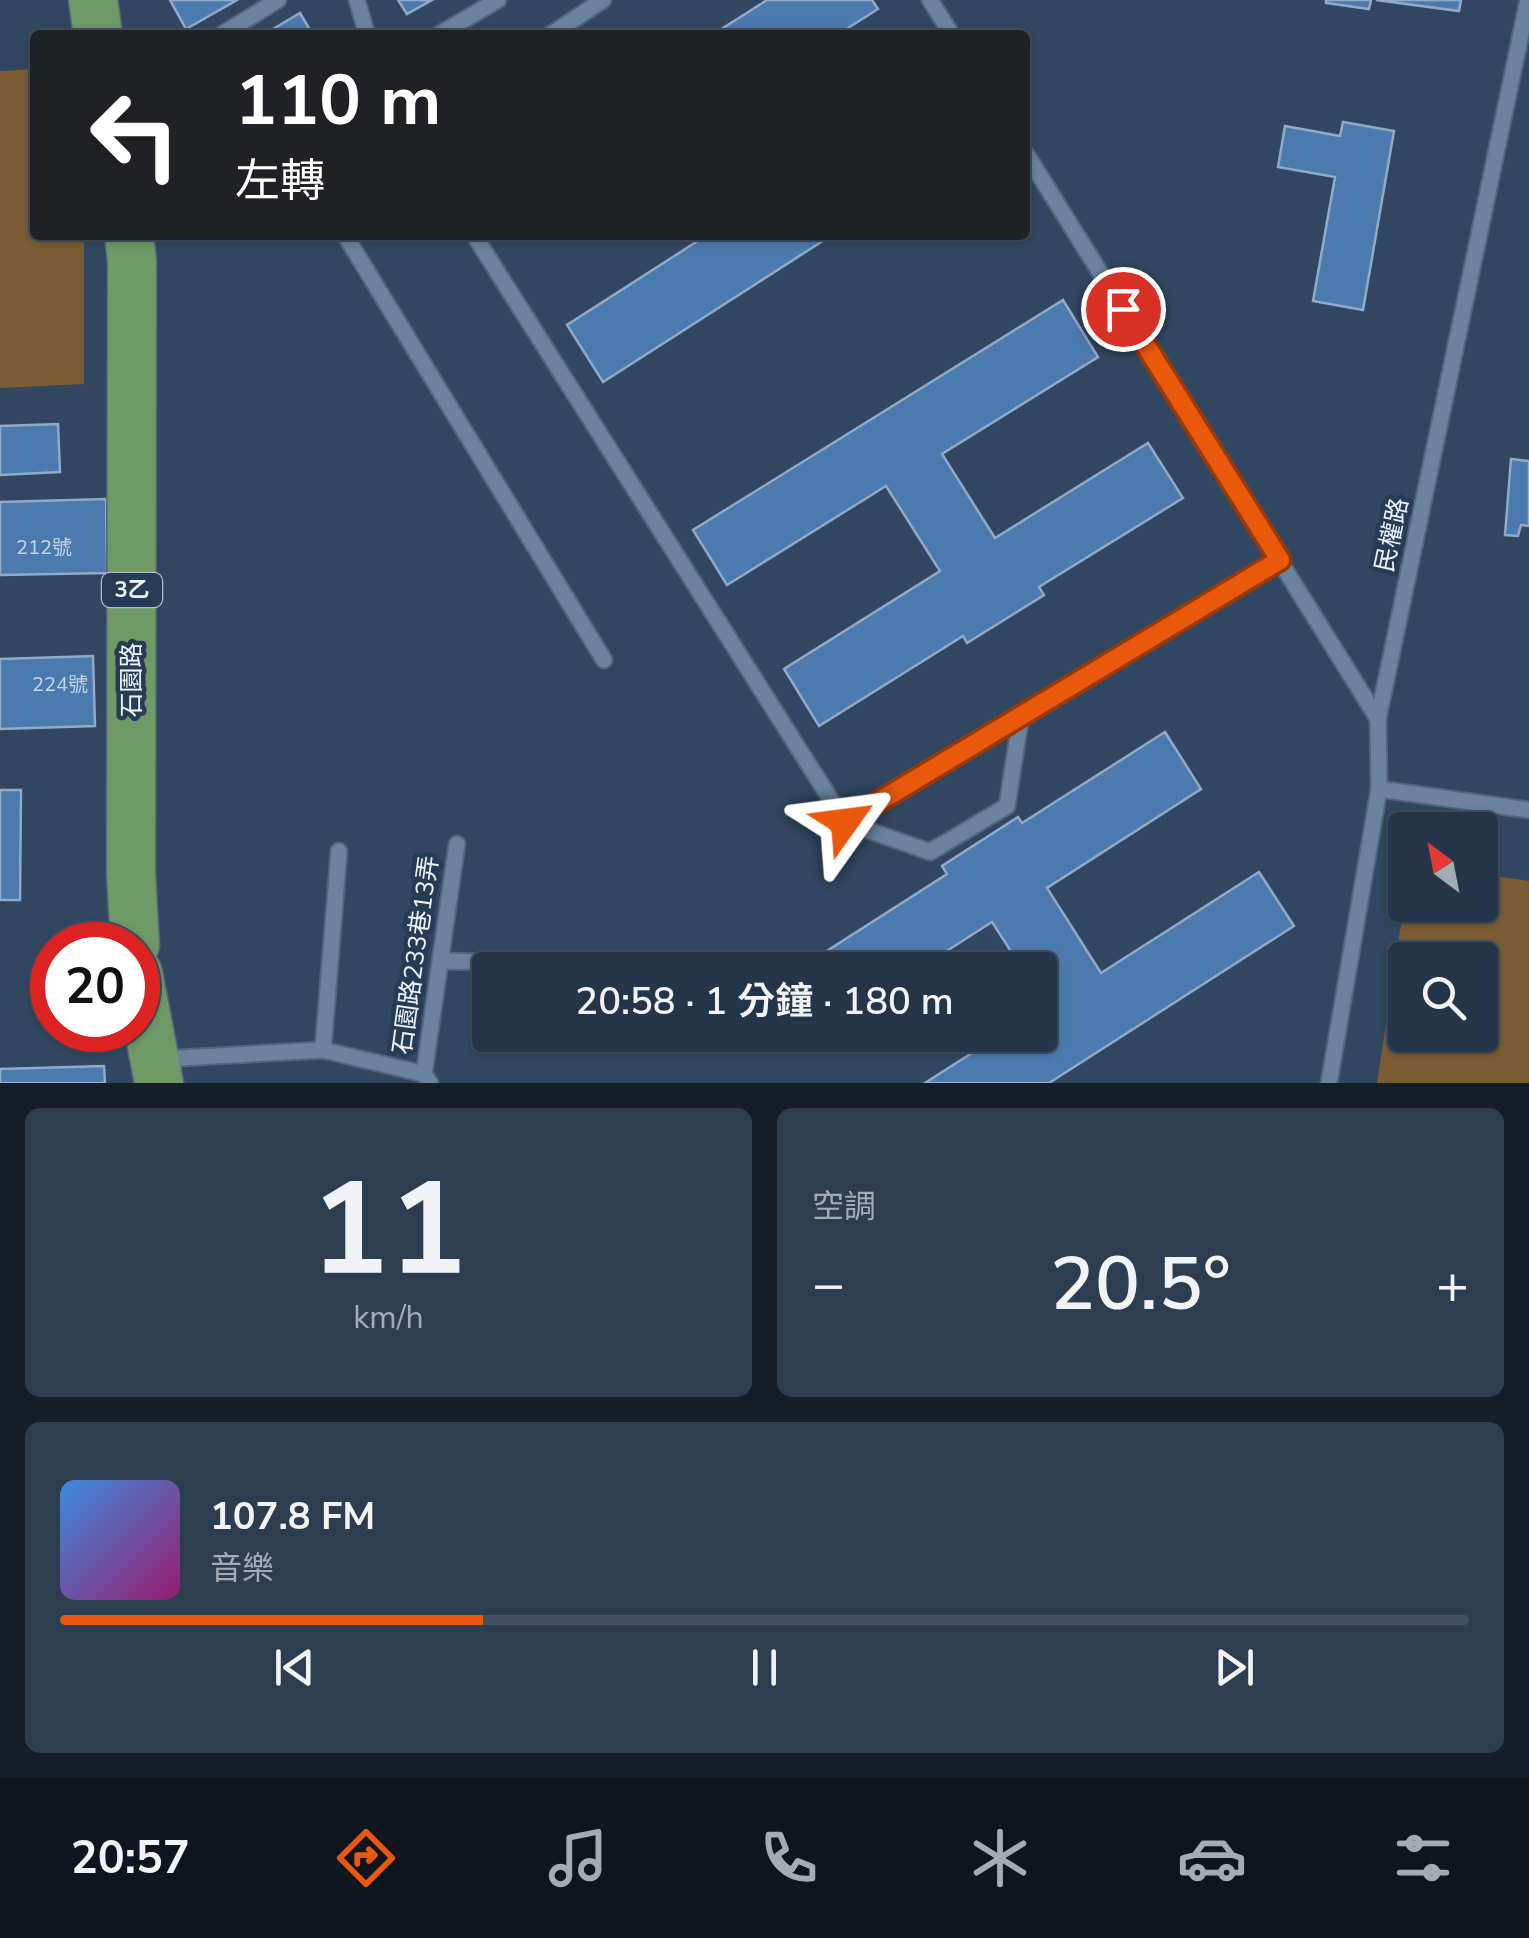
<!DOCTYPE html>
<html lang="zh-TW">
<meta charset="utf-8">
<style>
:root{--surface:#253549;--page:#2d3d50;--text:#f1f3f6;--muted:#a3abb4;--line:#425061;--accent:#ea580c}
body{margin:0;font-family:"Nunito Sans","Noto Sans TC",sans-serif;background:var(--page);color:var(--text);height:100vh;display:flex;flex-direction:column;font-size:38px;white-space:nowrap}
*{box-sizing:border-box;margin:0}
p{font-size:32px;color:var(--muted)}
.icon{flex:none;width:55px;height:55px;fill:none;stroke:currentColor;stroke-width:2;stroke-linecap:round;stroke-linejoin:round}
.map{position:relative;height:1083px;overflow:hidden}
.sheet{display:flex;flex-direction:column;gap:25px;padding:25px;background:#141d28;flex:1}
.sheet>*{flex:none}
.hud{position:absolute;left:30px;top:30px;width:1000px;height:210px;border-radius:10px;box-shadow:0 2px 8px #0004,0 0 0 2px var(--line);background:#202124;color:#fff;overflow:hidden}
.needle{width:65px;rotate:328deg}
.controls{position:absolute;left:1388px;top:812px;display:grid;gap:20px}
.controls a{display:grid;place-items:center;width:110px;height:110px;border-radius:10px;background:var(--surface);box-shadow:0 2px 8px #0004,0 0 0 2px var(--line);font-size:50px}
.speed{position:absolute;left:30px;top:922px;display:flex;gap:20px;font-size:50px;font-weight:700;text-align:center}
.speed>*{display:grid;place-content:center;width:130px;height:130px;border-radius:50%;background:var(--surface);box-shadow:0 2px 8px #0004,0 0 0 2px var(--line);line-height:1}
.speed .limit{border:15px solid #d22;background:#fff;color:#111}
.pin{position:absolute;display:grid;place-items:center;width:85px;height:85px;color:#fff;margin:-42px;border:5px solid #fff;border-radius:50%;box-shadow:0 2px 10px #0007}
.me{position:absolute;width:110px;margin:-55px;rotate:59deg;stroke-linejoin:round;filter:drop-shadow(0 0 8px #0008)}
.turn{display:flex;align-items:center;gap:35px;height:210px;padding:0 40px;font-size:45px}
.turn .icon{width:130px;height:130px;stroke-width:2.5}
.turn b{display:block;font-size:70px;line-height:85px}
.big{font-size:75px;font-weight:600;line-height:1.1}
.sheet .widget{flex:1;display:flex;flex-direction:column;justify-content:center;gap:15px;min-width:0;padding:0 35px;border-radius:15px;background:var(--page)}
.sheet .dial{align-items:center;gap:0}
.dial b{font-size:130px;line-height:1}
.song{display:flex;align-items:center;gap:30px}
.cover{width:120px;height:120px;border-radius:15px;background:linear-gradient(135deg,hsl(210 70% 55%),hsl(320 70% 35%))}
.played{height:10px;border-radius:5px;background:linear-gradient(90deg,var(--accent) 30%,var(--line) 30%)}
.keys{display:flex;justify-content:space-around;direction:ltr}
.heat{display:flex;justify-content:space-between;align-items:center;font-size:55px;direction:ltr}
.sheet .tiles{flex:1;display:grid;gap:25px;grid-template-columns:1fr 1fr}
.widget:last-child{grid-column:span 2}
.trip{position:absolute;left:472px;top:952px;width:585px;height:100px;border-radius:10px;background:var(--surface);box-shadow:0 2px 8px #0004,0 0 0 2px var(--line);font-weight:600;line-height:100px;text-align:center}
.tab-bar{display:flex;height:160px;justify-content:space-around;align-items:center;background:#0f151d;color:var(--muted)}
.tab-bar .icon{width:70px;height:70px}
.tab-bar .selected{color:var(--accent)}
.tab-bar b{font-size:45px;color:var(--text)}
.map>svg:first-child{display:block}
</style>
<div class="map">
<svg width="1529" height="1083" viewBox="0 0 1529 1083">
<rect width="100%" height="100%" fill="#314761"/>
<g fill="#7a5c35" fill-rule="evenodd">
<polygon points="35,69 35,235 84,235 84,384 0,388 0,71"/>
<path d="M1480,874L1529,881V1083H1377L1405,898V905H1480ZM1405,960H1480V1035H1405Z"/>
</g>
<g fill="#4b7aaf" stroke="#91aac8" stroke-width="2.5">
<polygon points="170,0 237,0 186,29"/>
<polygon points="398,0 432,0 407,14"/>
<polygon points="767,0 872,0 878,9 837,35 712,35"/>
<polygon points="1326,0 1371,0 1369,9 1326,3"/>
<polygon points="1376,0 1461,0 1459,11"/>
<polygon points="300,13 313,35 263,35"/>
<polygon points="1343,122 1394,131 1363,310 1313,301 1335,177 1278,167 1285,126 1340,136"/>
<polygon points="707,235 832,235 603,382 567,325"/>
<polygon points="1063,300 1098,357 942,454 995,538 1148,443 1183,498 1039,587 1044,595 967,643 963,636 819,726 784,669 940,571 886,486 727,585 693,530"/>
<polygon points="58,424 60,472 0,475 0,426"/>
<polygon points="1511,459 1529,461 1529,526 1521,525 1518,536 1505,535"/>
<polygon points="106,499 107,573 0,575 0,502"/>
<polygon points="93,656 95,726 0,729 0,659"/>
<polygon points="1165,732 1201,789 1047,888 1101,973 1259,872 1294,926 1049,1083 925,1083 1000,1035 1040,1035 1040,1009 1046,1006 1040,996 1040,970 1023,970 992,922 917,970 808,970 805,965 947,874 942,866 1018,817 1022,823"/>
<polygon points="0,790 21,790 20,900 0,900"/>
<polygon points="104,1066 105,1083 0,1083 0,1069"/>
</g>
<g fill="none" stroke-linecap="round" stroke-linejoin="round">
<defs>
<g id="service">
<polyline points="357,0 367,35"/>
<polyline points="930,0 952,35"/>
<polyline points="221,35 278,0"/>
<polyline points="438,35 498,0"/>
<polyline points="550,35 603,0"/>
<polyline points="1025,152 1378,719"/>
<polyline points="345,235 604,660"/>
<polyline points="474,235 845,822 1280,560"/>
<polyline points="1379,789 1529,810"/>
<polyline points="845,822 930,852 1007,806 1021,716"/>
<polyline points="441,961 663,966"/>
<polyline points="323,1050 339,851"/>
<polyline points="162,1059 323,1050 424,1074 430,1083"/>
<polyline points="424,1074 457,844"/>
<polyline points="1329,1083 1379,789 1378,719 1528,0"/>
</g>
<g id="primary">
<polyline points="93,0 98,35"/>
<polyline points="129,235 132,261 131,873 135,945"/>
<polyline points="138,973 159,1083"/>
</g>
</defs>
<use href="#service" stroke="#536579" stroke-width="19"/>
<use href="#primary" stroke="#536579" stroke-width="51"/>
<use href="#service" stroke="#6a839f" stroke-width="15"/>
<use href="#primary" stroke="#6f9967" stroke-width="48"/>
</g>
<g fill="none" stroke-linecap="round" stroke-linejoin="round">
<defs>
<polyline id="route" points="845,822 1280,560 1123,309"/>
</defs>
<use href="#route" stroke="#983908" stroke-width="25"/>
<use href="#route" stroke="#ea580c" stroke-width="18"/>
</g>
<g text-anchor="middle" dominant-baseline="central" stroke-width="9" stroke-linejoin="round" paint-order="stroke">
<g font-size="20" fill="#c4d6ea">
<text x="44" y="547">212號</text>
<text x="60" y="684">224號</text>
</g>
<rect fill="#263c56" stroke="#b1bdcc" stroke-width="2.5" x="102" y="573" width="60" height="34" rx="8"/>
<g font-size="22" font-weight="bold" fill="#ecf4fe">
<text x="132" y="590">3乙</text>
</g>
<g font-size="25" fill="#ecf4fe" stroke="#263c56">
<text transform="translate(1392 535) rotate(-78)">民權路</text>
<text transform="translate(132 680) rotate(-90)">石園路</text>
<text transform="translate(416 955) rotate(-82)">石園路233巷13弄</text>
</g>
</g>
</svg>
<div class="controls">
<a><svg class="needle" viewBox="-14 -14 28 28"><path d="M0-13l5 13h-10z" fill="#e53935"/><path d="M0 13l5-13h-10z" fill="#a3abb4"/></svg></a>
<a><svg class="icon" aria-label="search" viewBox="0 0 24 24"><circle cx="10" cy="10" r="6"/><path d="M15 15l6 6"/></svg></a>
</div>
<div class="speed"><div class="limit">20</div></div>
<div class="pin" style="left:1123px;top:309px;background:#d93025"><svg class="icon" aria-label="arrive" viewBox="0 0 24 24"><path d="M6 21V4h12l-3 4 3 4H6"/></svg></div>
<svg class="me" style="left:845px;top:822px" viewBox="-20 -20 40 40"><path d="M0-17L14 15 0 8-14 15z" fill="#ea580c" stroke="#fff" stroke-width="4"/></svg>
<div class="trip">20:58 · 1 分鐘 · 180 m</div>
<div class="hud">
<div class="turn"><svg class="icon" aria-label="left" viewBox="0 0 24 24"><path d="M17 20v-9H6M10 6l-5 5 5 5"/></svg><div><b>110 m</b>左轉</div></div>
</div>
</div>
<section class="sheet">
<div class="tiles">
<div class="widget dial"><b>11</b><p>km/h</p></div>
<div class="widget"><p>空調</p>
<div class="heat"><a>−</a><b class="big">20.5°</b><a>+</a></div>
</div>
<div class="widget">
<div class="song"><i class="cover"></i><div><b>107.8 FM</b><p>音樂</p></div></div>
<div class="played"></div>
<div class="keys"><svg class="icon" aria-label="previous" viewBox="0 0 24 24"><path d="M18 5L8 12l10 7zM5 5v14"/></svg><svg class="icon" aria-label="pause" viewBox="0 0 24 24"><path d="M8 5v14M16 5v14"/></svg><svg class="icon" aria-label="next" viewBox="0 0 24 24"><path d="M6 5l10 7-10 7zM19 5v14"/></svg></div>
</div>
</div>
</section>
<nav class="tab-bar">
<b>20:57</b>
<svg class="icon selected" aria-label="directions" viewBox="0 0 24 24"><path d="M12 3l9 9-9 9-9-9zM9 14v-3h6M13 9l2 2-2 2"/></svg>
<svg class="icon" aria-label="music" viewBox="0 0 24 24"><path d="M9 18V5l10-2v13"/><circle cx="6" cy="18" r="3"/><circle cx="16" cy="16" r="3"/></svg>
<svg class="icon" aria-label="phone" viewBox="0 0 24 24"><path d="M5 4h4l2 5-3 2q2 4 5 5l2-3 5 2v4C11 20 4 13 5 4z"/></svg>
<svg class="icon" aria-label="climate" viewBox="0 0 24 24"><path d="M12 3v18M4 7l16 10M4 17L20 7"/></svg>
<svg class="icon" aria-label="car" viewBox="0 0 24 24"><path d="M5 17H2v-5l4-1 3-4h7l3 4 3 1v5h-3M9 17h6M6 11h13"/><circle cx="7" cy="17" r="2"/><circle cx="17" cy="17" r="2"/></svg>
<svg class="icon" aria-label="filters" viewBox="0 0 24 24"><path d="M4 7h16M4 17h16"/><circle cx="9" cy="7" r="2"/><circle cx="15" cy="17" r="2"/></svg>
</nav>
